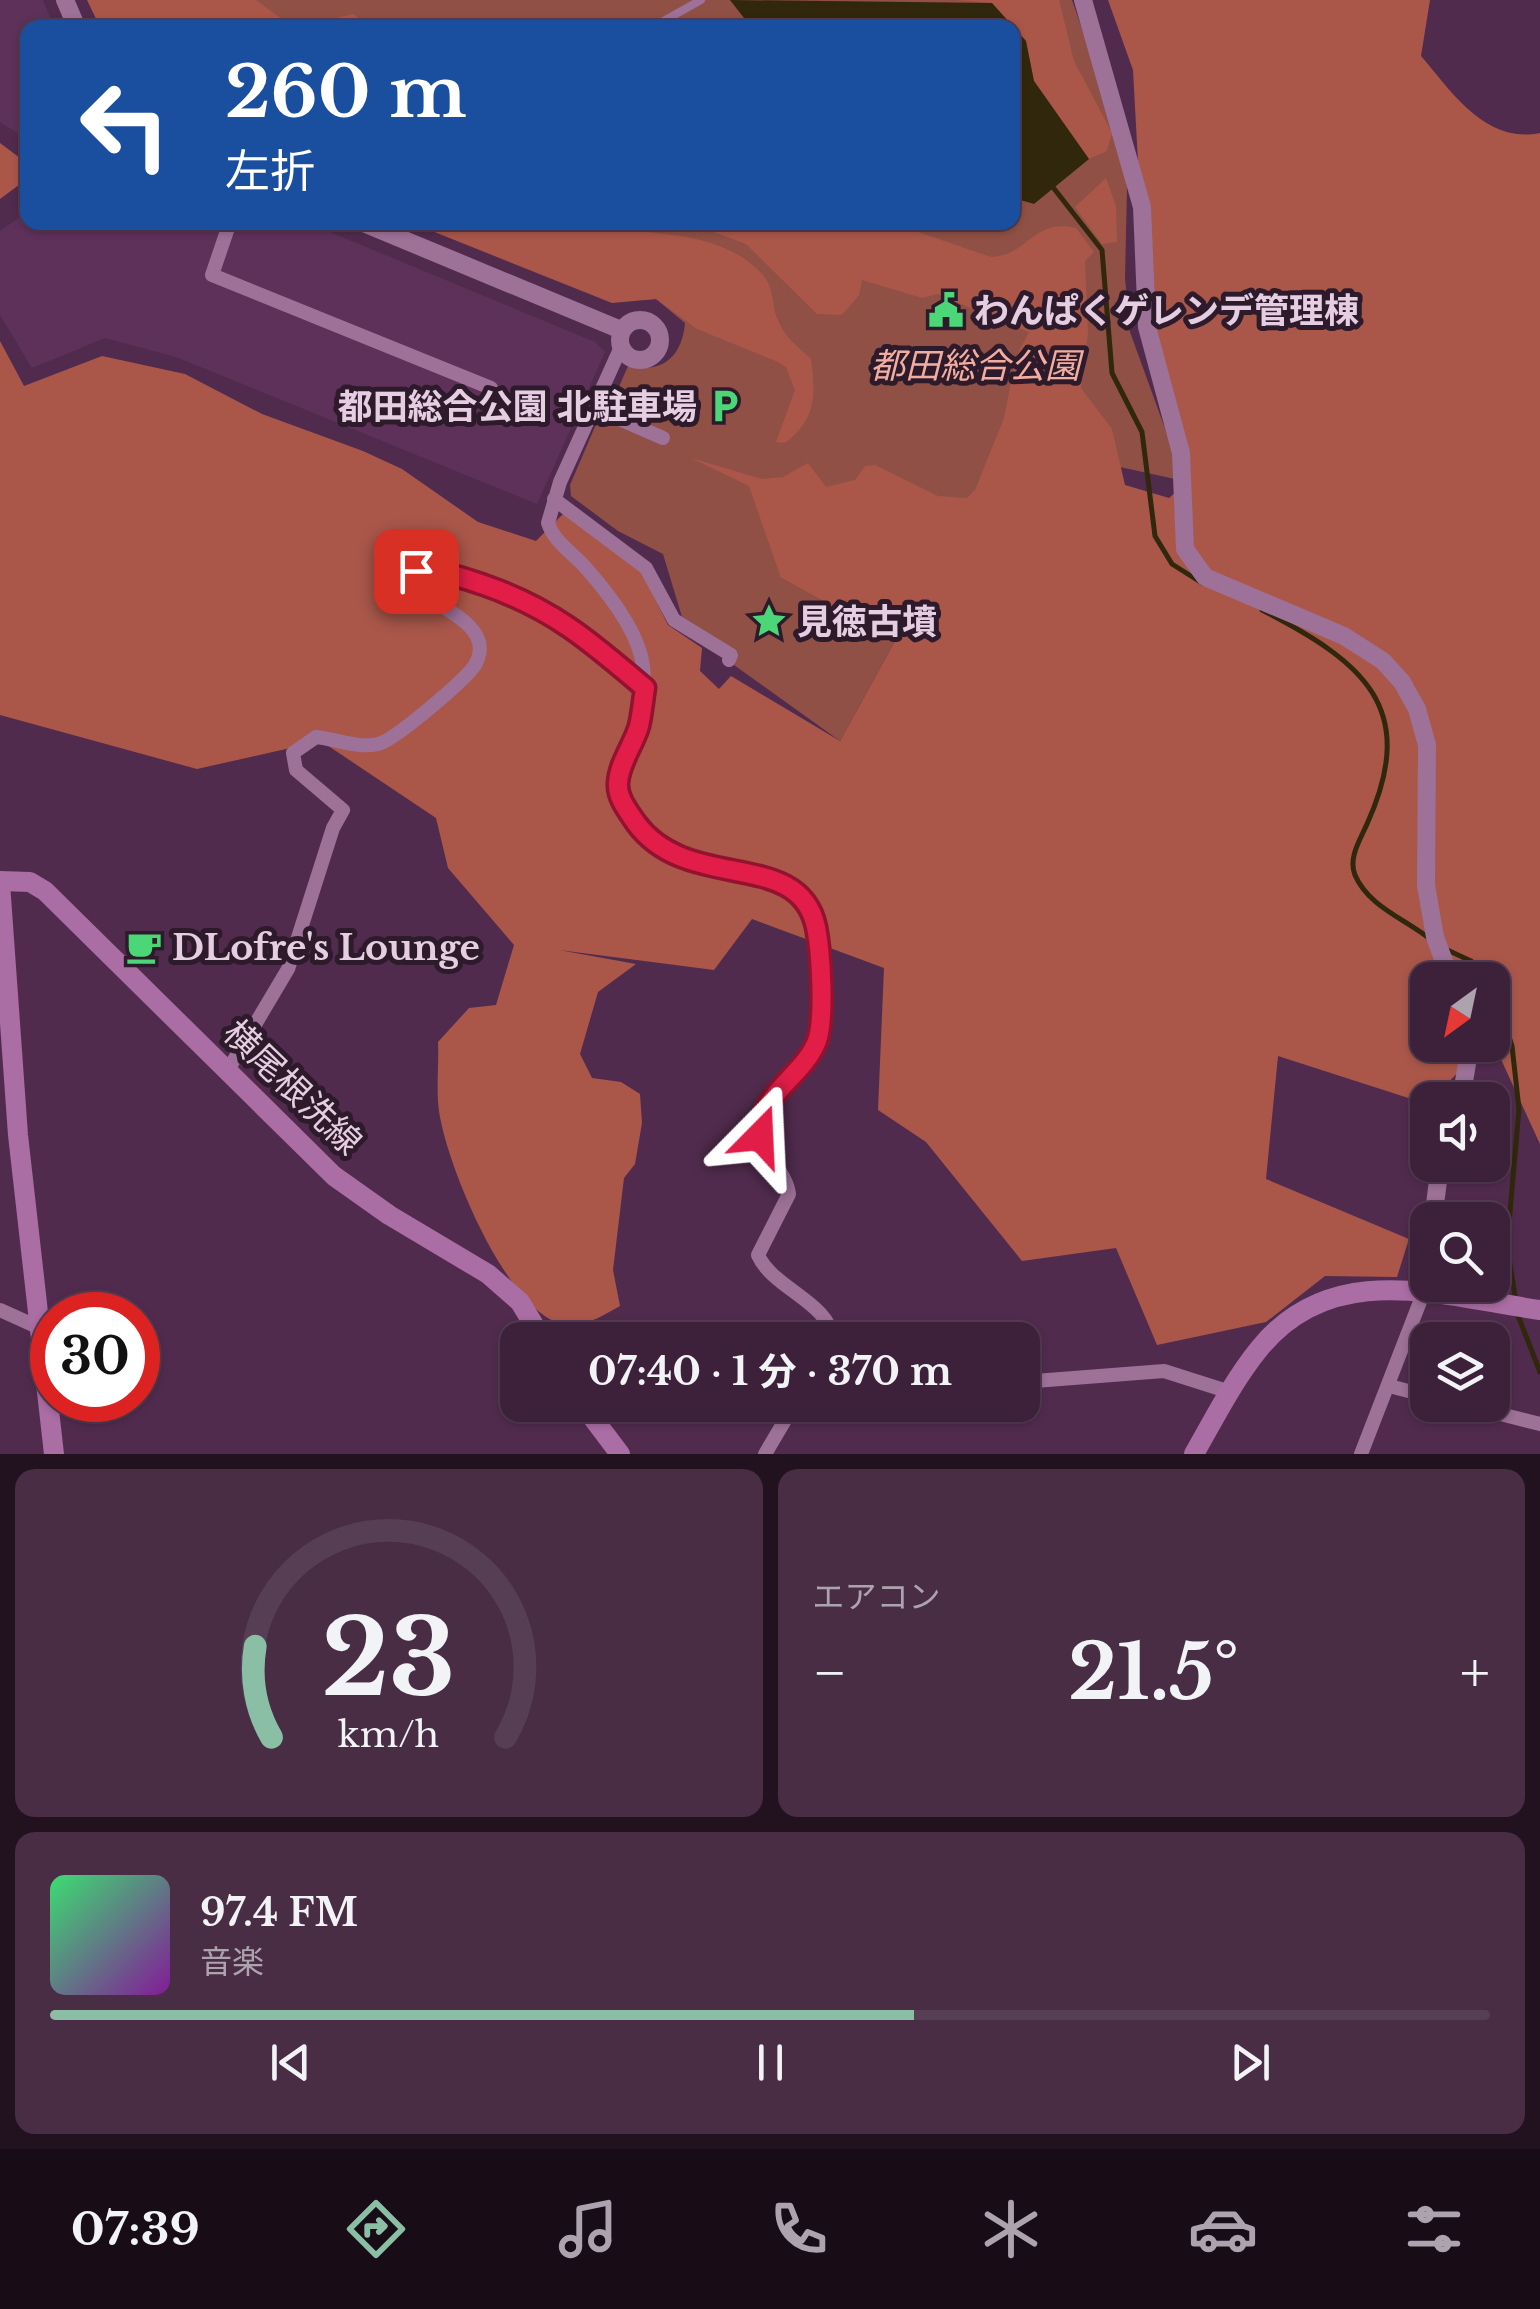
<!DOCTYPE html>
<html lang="ja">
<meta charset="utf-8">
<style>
:root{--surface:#3d203a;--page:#482d45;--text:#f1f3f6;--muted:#ada3af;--line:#563e54;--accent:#8abfa5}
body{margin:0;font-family:"Libre Baskerville","Noto Sans JP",serif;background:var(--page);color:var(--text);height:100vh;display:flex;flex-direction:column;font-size:38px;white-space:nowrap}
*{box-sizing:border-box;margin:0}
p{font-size:32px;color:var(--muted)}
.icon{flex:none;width:55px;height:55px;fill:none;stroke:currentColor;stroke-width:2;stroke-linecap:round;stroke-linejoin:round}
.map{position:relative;height:1454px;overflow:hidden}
.details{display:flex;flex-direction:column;gap:15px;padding:15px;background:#221220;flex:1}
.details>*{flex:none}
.hud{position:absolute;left:20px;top:20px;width:1000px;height:210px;border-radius:20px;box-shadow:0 2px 8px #0004,0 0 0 2px var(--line);background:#1a4fa0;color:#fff;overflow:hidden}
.needle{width:65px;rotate:213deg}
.tools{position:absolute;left:1410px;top:962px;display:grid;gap:20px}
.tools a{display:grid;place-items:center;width:100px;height:100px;border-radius:20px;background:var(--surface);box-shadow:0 2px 8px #0004,0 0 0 2px var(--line);font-size:50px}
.speed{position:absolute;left:30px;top:1292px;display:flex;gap:20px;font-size:50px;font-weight:700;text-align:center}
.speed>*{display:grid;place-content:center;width:130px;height:130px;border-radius:50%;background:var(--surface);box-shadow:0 2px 8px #0004,0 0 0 2px var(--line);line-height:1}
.speed .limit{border:15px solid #d22;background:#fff;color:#111}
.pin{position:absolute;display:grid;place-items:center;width:85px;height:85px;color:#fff;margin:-42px;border-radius:20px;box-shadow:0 5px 15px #0006}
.me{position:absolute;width:110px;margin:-55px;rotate:21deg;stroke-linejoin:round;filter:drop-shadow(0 0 8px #0008)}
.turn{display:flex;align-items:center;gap:35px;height:210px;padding:0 40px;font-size:45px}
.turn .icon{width:130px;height:130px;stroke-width:2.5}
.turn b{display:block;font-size:70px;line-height:85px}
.big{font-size:75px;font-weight:700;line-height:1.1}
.details .card{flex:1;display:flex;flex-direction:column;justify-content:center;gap:15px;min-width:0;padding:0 35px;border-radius:20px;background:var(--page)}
.details .dial{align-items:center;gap:0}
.dial svg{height:260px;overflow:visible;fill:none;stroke:var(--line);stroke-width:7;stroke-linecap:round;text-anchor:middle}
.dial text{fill:var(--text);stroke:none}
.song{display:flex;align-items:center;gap:30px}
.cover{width:120px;height:120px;border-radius:15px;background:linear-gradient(135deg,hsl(140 70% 55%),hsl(290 70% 35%))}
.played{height:10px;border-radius:5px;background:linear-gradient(90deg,var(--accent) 60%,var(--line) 60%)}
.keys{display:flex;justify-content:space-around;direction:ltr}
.heat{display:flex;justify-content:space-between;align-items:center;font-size:55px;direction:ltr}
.details .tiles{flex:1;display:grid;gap:15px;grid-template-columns:1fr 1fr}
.card:last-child{grid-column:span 2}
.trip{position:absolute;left:500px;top:1322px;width:540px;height:100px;border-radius:20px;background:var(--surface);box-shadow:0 2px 8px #0004,0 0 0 2px var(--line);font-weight:700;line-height:100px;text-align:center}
.tabs{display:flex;height:160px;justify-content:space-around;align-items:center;background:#180d17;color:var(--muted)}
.tabs .icon{width:70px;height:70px}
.tabs .selected{color:var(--accent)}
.tabs b{font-size:45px;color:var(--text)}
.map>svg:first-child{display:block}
</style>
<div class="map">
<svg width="1540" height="1454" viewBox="0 0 1540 1454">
<rect width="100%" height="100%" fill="#512b4e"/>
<g fill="#5e315a">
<polygon points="0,0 43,0 54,27 28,28 27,139 0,122"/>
<polygon points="27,212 28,222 308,223 595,342 605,352 537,504 176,357 105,338 32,368 0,315 0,231"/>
</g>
<path fill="#905045" d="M93,0H1072L1116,127L1127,188L1125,278L1130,332L1184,481L1097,462L781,578L895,641L840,741L734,665L738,652L682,617L663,554L618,531L571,496L570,485L600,415L606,417L628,366C661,374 682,358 685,323L656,299L623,301L425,223L1012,222V28H106Z"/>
<g fill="#aa574a">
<polygon points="87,0 256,0 286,22 306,24 354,14 359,19 355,28 100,27"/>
<polygon points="956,0 1059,0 1074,61 1112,133 1107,151 1089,159 1034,81 1026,41 992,3"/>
<path d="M1108,0H1430L1421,56C1452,92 1485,144 1540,133V1144L1493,1042L1492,980H1428V1045H1485L1427,1104L1278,1056L1266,1179L1409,1239L1397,1277L1325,1276L1266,1322L1157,1345L1116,1248L1022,1261L926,1142L878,1110L884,968L752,919L714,970L559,950L636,964L598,992L580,1054L592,1078L621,1082L640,1094L642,1123L635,1164L624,1178L613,1270L620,1306C602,1316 584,1328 563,1324C507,1313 446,1163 439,1111C436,1089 439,1064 438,1042L469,1008L496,1005L514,945L448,868L436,818L321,741L197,769L0,715V341L24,386L102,356L185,374L262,414L363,451L402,469L478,522L536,541L564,513L641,571L668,625L702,648L700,671L719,689L731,676L840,741L895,641L781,578L749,486L691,458L762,479L783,477L808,463L826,487L855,480L865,466L875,465L938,496L967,498L975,490L1004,418L1016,357L1029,332L937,294L922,298L862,280L859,295L842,315L817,314L746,244L690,223H892L991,257C1029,255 1033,218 1076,228L1094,252L1085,261L1088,334L1081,388L1112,429L1125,485L1169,498L1182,487L1147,327L1133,70Z"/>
<polygon points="0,143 28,164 27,179 0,199"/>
<polygon points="1106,178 1116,206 1117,242 1102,244 1075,207"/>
<path d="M574,222C635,238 716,223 763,275C774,288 772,304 777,318C784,337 797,346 811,359C816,396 816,419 785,443L776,442L795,390L786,367L778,362L697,329L656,299L612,303L412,223Z"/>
</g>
<polygon fill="#31270c" points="730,0 992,3 1026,41 1034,81 1089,159 1034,204 1013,198 1012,28 751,27"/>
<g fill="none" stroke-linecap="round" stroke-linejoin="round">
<g stroke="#31270c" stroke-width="5">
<polyline points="1052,186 1102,250 1112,373 1142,432 1155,536 1172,564 1202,583"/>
<path d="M1262,610C1363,662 1420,707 1367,824C1360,840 1348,858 1355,875C1368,906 1405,919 1430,939"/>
<polyline points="1443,948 1471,961 1488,980"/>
<polyline points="1492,986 1512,1046 1519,1109 1507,1246 1516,1302"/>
<polyline points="1517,1313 1540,1372"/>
</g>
<polyline stroke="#9d7198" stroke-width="8" points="651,28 701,0"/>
<g stroke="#9d7198" stroke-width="14">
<polyline points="230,222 212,275 491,388"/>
<path d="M621,347L560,482L548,523C554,542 573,553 586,568C608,593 639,632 643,666C652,740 588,773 645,834C695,888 795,850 816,925C822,946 825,1028 815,1045C800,1070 768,1090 761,1118C752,1148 786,1167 789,1194L758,1255C772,1288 831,1303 833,1340"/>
<polyline points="592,407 663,438"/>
<polyline points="554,499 646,568 674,620 731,655 729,660"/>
<path d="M228,1070L288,969L333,828L343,810L296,770L293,753L316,737C336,739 359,749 378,744C394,741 466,679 475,665C479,658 481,650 479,642C471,614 427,606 413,578L416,571C438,569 463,578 484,585C552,609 590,641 645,688"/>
<polyline points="0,1310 40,1328"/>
<polyline points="567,1340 602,1332 631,1340"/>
<polyline points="1022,1382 1164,1371 1230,1392"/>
<polyline points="1389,1386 1428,1396"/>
<polyline points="1465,1405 1540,1424"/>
<polyline points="765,1454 794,1405"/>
<polyline points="1361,1454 1423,1294"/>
</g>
<g stroke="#9d7198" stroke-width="18">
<polyline points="65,0 77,28"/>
<polyline points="1083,0 1142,207 1147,327 1181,453 1185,549 1205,577 1344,636 1383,661 1402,682 1417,709 1427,745 1426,885 1435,937 1451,980"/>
<polyline points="361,222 621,330"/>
<circle cx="640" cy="340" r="20"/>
<polyline points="1461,1100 1470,1045"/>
<polyline points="1433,1220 1440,1165"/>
<polyline points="1423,1294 1428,1261"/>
</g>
<g stroke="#aa6da4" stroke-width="20">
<polyline points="0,881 30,882 45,891 334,1176 389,1215 488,1274 520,1302 543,1340"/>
<polyline points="0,883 18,1135 54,1454"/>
<polyline points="583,1405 620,1454"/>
<path d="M1194,1454C1214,1419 1233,1381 1259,1349C1332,1258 1441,1296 1540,1310"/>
</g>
</g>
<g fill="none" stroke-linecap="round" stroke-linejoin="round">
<defs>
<path id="route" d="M416,571C438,569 463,578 484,585C553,609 590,641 645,688C643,700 642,714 639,726C634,744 619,763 618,783C617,798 628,811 636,823C688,894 799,847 816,927C821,952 825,1018 817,1041C803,1077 758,1094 760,1136"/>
</defs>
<use href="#route" stroke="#92132f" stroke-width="25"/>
<use href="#route" stroke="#e11d48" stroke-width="18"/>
</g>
<defs>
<symbol id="civic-bare" viewBox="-9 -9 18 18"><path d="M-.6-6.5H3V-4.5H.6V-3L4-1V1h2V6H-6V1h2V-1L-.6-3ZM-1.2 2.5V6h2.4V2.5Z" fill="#4bd677" stroke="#2d1b2b" stroke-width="2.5" paint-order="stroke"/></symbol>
<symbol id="parking-bare" viewBox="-9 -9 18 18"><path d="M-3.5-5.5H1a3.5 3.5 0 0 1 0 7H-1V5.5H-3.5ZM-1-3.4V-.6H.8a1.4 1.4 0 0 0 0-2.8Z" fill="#4bd677" stroke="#2d1b2b" stroke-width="2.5" paint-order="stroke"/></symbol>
<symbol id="sight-bare" viewBox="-9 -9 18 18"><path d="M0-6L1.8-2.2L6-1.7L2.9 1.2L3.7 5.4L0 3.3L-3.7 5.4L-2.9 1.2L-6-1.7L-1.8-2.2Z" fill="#4bd677" stroke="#2d1b2b" stroke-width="2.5" paint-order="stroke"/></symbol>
<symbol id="cafe-bare" viewBox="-9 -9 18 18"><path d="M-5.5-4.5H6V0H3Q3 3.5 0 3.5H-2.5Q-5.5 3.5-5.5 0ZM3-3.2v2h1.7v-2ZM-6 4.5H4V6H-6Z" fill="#4bd677" stroke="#2d1b2b" stroke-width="2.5" paint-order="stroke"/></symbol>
</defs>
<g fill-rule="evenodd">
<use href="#civic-bare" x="921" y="285" width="50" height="50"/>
<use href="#parking-bare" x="700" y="381" width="50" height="50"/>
<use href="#sight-bare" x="744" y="596" width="50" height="50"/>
<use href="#cafe-bare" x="119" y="922" width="50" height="50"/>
</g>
<g text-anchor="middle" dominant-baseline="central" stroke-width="10" stroke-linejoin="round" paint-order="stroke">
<g font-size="35" font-weight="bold" fill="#e5cde2" stroke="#2d1b2b" text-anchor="start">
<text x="974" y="310">わんぱくゲレンデ管理棟</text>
<text x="697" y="406" text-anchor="end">都田総合公園 北駐車場</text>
<text x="797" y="621">見徳古墳</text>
<text x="172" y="947">DLofre's Lounge</text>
</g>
<g font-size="35" font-style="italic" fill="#f3ada0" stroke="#2d1b2b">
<text x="975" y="365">都田総合公園</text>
</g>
<g font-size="35" fill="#e5cde2" stroke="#2d1b2b">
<text transform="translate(293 1087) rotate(44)">横尾根洗線</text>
</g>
</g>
</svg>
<div class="tools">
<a><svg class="needle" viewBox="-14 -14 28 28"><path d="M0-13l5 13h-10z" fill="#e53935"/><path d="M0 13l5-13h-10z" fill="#ada3af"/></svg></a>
<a><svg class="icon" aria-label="sound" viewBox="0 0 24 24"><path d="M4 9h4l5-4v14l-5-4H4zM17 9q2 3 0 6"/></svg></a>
<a><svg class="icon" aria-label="search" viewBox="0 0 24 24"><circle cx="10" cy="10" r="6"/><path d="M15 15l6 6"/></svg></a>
<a><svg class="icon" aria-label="layers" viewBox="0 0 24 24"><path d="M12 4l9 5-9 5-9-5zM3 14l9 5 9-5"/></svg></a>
</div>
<div class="speed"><div class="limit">30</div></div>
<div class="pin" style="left:416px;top:571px;background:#d93025"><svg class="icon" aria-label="arrive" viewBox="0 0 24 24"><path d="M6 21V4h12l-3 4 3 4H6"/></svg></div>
<svg class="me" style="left:760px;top:1136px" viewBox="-20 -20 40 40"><path d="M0-17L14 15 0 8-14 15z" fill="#e11d48" stroke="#fff" stroke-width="4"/></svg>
<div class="trip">07:40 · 1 分 · 370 m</div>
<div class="hud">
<div class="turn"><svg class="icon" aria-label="left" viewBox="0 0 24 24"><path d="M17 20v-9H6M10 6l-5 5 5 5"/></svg><div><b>260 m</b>左折</div></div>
</div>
</div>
<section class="details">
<div class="tiles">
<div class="card dial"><svg viewBox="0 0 100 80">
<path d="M14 69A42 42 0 1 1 86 69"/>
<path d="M14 69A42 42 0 0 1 9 41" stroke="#8abfa5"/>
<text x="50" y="56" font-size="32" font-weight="700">23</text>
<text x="50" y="72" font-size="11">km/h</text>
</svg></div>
<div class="card"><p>エアコン</p>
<div class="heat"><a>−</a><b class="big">21.5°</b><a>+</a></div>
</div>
<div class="card">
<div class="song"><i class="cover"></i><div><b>97.4 FM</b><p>音楽</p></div></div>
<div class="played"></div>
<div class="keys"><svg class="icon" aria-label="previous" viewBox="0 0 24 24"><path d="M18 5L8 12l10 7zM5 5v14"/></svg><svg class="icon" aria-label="pause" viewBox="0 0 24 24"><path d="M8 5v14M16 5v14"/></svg><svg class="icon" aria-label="next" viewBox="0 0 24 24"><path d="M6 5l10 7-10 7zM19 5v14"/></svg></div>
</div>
</div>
</section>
<nav class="tabs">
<b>07:39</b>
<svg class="icon selected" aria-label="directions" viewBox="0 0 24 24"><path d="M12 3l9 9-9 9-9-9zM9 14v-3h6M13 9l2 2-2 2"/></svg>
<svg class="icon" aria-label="music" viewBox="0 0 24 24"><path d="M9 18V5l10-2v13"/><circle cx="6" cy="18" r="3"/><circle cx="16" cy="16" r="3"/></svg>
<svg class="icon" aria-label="phone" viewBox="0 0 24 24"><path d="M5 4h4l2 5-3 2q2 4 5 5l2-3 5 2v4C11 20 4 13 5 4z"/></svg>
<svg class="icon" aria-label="climate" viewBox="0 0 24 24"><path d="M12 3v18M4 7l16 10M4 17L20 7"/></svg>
<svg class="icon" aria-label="car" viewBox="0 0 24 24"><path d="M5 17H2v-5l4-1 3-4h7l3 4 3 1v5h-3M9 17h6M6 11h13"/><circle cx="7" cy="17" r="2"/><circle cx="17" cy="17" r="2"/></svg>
<svg class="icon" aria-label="filters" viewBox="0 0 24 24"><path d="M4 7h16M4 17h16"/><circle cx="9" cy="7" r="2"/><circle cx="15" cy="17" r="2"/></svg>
</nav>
